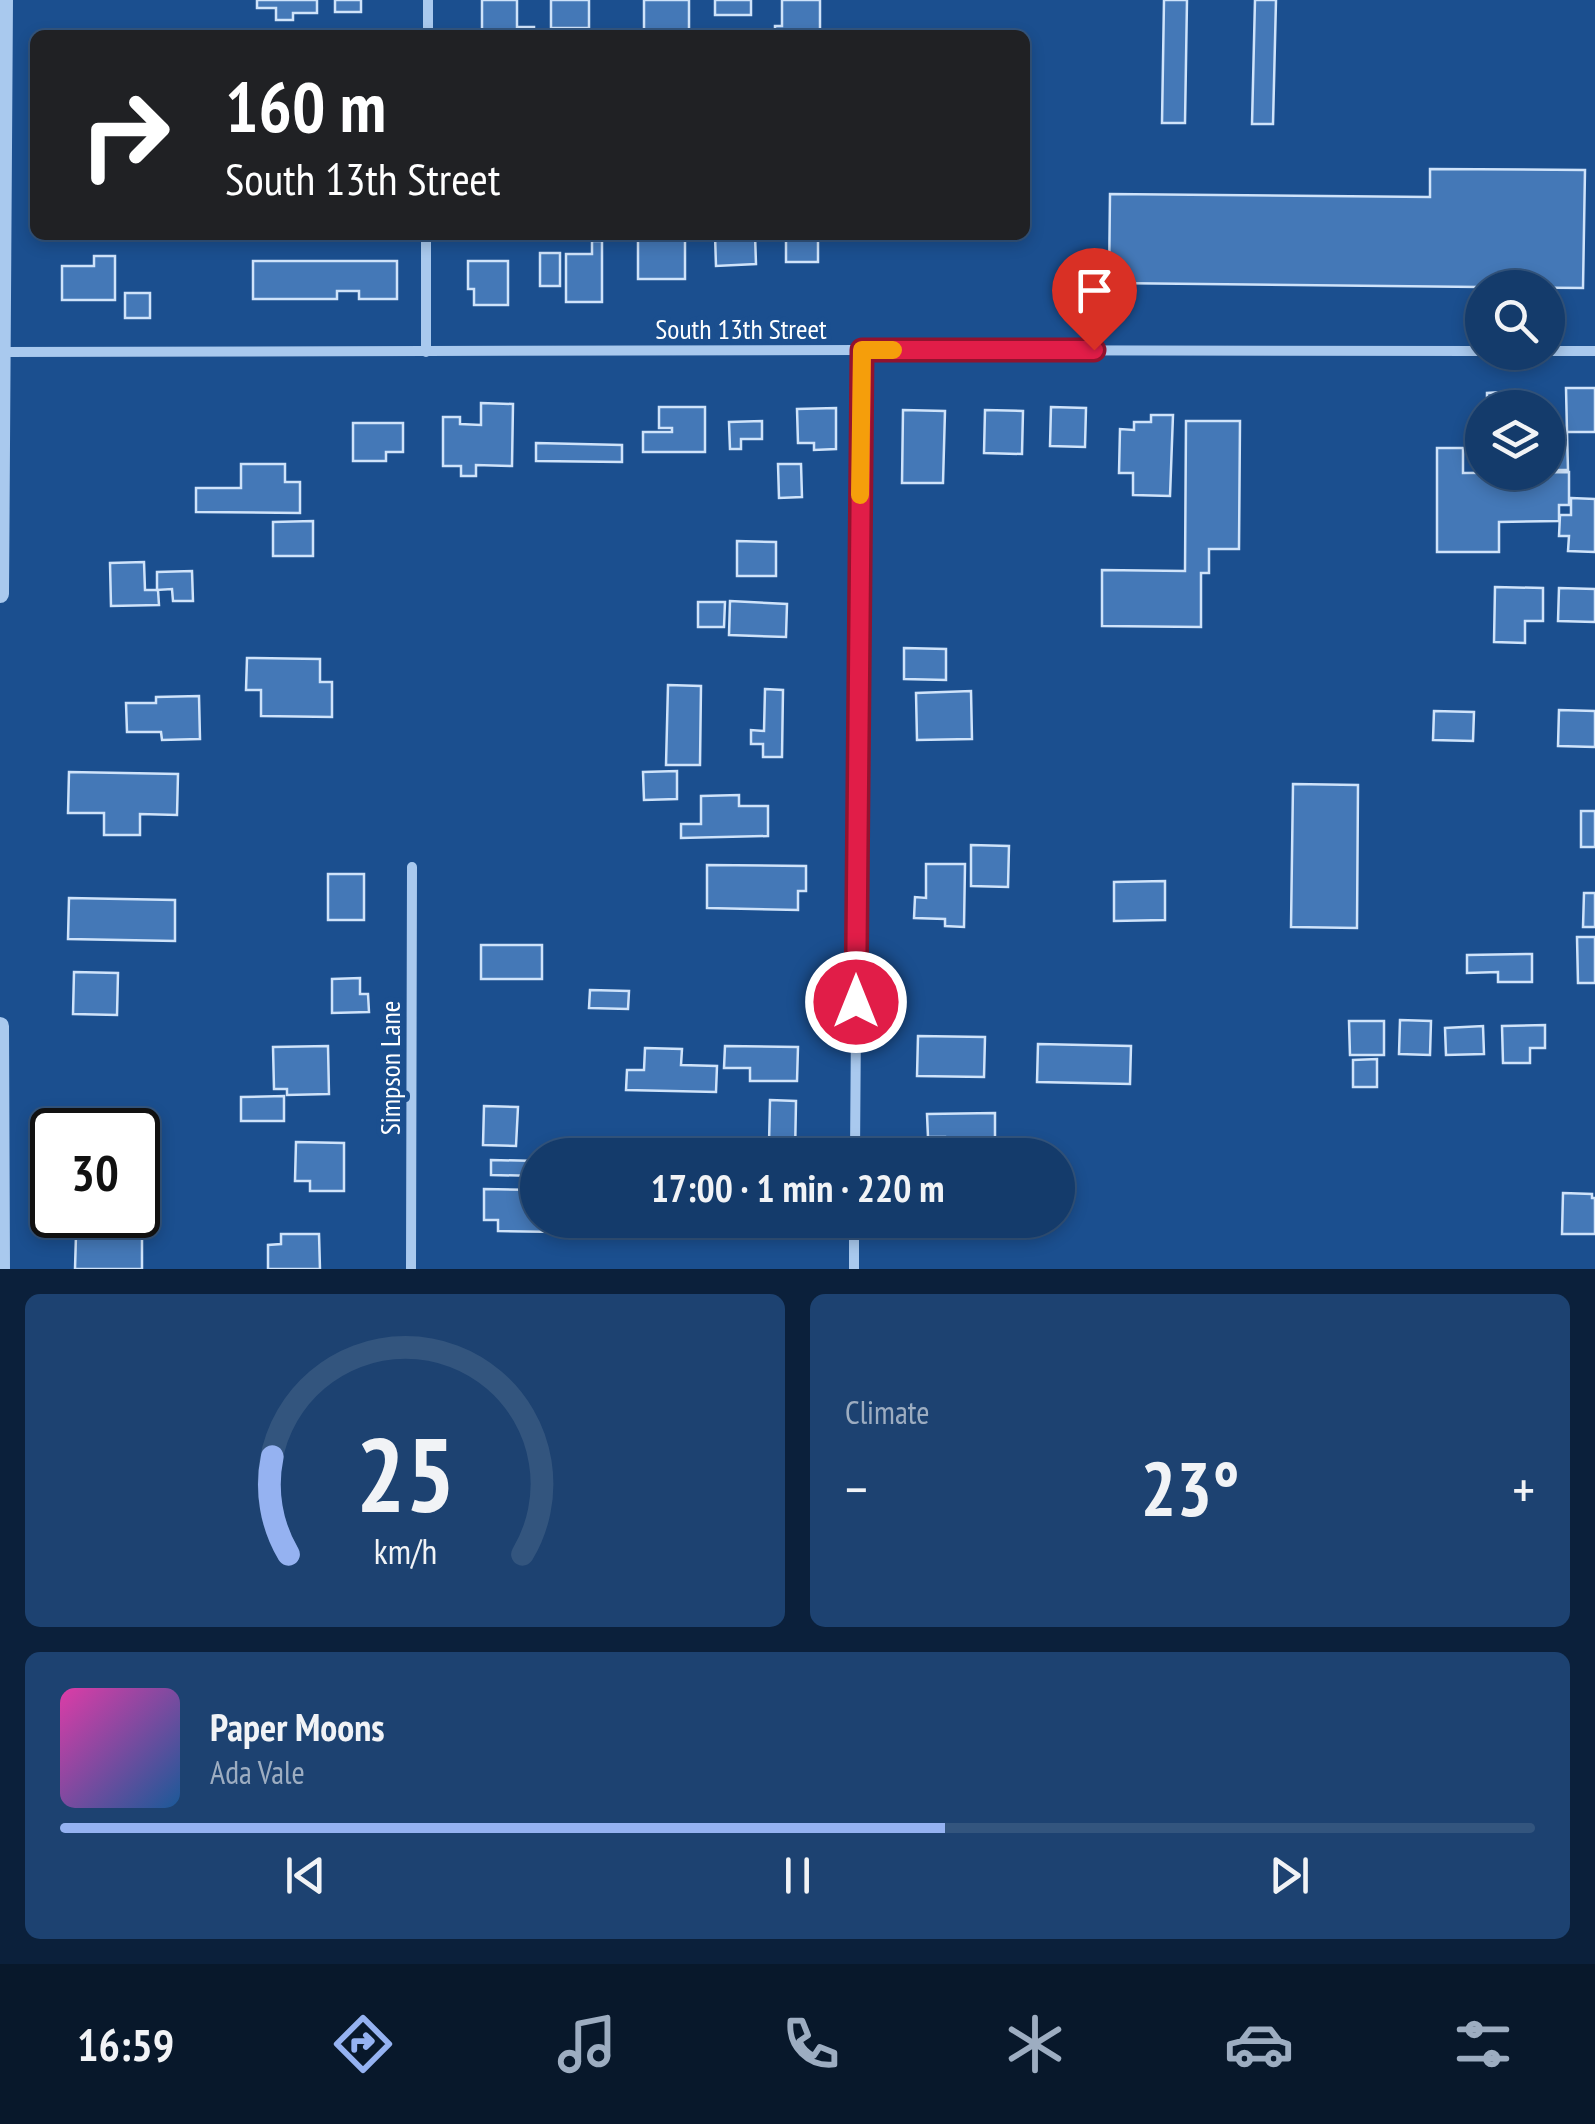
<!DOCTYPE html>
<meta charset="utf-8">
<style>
:root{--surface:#143b6b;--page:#1d4271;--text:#f1f3f6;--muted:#9dadc1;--line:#33557e;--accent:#95b2f1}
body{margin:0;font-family:"PT Sans Narrow",sans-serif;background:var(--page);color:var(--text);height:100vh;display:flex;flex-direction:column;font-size:38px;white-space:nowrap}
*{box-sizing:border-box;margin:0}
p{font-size:32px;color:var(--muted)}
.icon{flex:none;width:55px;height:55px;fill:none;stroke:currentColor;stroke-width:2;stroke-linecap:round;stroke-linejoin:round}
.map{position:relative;height:1269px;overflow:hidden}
.panel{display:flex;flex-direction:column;gap:25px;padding:25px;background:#0b203b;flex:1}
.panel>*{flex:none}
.top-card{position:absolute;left:30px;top:30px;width:1000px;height:210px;border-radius:15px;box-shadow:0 5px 15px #0003,0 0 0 2px var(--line);background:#202124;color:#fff;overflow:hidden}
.fabs{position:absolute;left:1465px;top:270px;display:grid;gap:20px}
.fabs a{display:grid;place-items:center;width:100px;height:100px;border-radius:50%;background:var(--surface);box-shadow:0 5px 15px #0003,0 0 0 2px var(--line);font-size:50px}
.speed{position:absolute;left:30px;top:1108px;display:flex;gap:20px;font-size:50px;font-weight:700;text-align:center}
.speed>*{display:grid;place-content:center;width:130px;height:130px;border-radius:50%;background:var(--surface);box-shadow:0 5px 15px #0003,0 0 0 2px var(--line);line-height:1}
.speed .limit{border:5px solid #111;border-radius:15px;background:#fff;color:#111}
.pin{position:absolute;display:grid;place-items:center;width:85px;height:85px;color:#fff;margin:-102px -42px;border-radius:50% 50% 50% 0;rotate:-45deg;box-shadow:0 0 10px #0007}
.pin .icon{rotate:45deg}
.me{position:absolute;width:110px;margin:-55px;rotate:0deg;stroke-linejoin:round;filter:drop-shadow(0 0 8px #0008)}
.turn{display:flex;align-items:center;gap:35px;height:210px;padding:0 30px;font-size:45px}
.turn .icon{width:130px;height:130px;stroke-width:2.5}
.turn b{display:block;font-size:70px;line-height:85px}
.big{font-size:75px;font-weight:600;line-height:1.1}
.panel .tile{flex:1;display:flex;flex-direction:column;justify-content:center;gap:15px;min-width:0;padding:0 35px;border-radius:15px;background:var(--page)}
.panel .dial{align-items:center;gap:0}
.dial svg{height:260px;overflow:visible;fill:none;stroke:var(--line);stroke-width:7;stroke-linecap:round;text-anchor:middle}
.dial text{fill:var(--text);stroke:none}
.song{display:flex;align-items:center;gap:30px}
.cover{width:120px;height:120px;border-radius:15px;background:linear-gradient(135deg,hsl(320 70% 55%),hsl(210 70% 35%))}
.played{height:10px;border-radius:5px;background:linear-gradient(90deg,var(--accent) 60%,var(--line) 60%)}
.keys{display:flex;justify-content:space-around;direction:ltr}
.heat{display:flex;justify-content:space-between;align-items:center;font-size:55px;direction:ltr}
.panel .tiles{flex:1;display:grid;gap:25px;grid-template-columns:1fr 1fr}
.tile:last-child{grid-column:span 2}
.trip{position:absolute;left:520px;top:1138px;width:555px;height:100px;border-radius:50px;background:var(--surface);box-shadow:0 5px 15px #0003,0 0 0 2px var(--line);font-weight:600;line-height:100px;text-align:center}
.tabs{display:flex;height:160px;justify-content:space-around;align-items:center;background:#08182b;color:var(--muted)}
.tabs .icon{width:70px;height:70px}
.tabs .current{color:var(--accent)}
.tabs b{font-size:45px;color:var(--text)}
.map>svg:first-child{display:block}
</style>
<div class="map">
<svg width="1595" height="1269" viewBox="0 0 1595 1269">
<rect width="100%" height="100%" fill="#1b4f8f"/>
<g fill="#4478b7" stroke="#cfe3fa" stroke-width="2.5">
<polygon points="257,0 317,0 317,13 293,13 293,20 276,20 276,8 257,8"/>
<rect x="335" y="0" width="26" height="12"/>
<polygon points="482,0 517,0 517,27 534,27 534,35 482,35"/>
<rect x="551" y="0" width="38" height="28"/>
<rect x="644" y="0" width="45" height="32"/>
<rect x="715" y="0" width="36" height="15"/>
<polygon points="782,0 820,0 820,35 775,35 775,26 782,26"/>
<polygon points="1164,0 1187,0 1185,123 1162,123"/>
<polygon points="1255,0 1276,0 1273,124 1252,124"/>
<polygon points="1430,169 1585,170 1583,288 1109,283 1110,194 1430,197"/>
<rect x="638" y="235" width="47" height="44"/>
<polygon points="715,235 755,235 756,264 716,266"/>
<rect x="786" y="235" width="32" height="27"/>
<polygon points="592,241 602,241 602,302 566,302 566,254 592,254"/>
<rect x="540" y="253" width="20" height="33"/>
<polygon points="94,256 115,256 115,300 62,300 62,266 94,266"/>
<polygon points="253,261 397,261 397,299 359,299 359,291 337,291 337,299 253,299"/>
<polygon points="468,261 508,261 508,305 474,305 474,289 468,289"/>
<rect x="125" y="293" width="25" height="25"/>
<polygon points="1566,388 1595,388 1595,432 1567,432"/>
<polygon points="1519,391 1519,408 1487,408 1487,393"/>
<polygon points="481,403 513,404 512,466 476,465 476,476 461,476 461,466 443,466 443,417 460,417 460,424 481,425"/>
<polygon points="659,407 705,407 705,452 643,452 643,432 672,432 672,428 659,428"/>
<polygon points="1051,407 1086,408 1085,447 1050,446"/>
<polygon points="836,408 836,449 814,450 814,443 798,443 797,409"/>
<polygon points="903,410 945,411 943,483 902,483"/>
<polygon points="985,410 1023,411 1022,454 984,453"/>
<polygon points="1151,415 1173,415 1170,496 1133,495 1133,473 1119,473 1120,429 1134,430 1134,422 1151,422"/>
<polygon points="762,421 762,439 741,439 741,449 730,449 729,422"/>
<polygon points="1186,421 1240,421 1239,549 1209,549 1209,573 1201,573 1201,627 1102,626 1102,570 1185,571"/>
<polygon points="353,423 403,423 403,452 386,452 386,461 353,461"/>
<polygon points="1567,432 1568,470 1548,470 1548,433"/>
<polygon points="536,443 622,445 622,462 536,461"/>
<polygon points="1437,448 1463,448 1463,473 1569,472 1569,505 1559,505 1559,521 1499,522 1499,552 1437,552"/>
<polygon points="241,464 285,464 285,482 300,482 300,513 196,512 196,488 241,488"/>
<polygon points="778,464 801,464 802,497 779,498"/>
<polygon points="1571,498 1595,499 1595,552 1568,551 1569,536 1559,536 1560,515 1571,515"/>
<polygon points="313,521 313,556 273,556 273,522"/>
<polygon points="737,541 776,542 776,576 737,576"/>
<polygon points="144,562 145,590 158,590 159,605 111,606 110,563"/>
<polygon points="192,571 193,601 173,601 172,589 157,590 157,572"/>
<polygon points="1495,587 1543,588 1543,621 1525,621 1525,643 1494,642"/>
<polygon points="1559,588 1595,589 1595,622 1558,621"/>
<polygon points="730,601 787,604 786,637 729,635"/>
<polygon points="698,602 725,602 724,627 698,627"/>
<polygon points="904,648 946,649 946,680 904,679"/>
<polygon points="247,658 320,659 320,682 332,682 332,717 261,716 261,690 246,690"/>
<polygon points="668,685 701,686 700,765 666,765"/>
<polygon points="765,689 783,690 782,757 763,757 763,744 751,744 751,730 764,731"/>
<polygon points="971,691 972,739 917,740 916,693"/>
<polygon points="199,696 200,739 162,740 161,732 127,732 126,703 156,703 156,697"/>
<polygon points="1559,710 1595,711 1595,747 1558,746"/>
<polygon points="1434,711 1474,712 1473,741 1433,740"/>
<polygon points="677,771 677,799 644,800 643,772"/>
<polygon points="69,772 178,774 177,815 140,814 140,835 104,835 104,813 68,813"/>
<polygon points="1293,784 1358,785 1357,928 1291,927"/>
<polygon points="739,795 739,806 768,806 768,836 681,838 681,824 701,824 701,796"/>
<rect x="1581" y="811" width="14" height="36"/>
<polygon points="971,845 1009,846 1008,887 971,886"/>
<polygon points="926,864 965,864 964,927 945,926 945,919 914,918 915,897 926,898"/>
<polygon points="707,865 806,866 806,891 798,891 798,910 707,908"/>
<rect x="328" y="874" width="36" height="46"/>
<polygon points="1165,881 1165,920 1114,921 1114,882"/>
<polygon points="1584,893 1595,893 1595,927 1583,927"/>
<polygon points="69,898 175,900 175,941 68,939"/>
<polygon points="1577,937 1595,937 1595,983 1578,983"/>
<rect x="481" y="945" width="61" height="34"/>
<polygon points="1532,954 1532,982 1498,982 1498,972 1467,973 1467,955"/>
<polygon points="74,972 118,973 117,1015 73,1014"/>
<polygon points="360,978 360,994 368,994 369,1012 332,1013 332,979"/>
<polygon points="590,990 629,991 628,1009 589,1008"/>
<polygon points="1400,1020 1431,1021 1430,1055 1399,1054"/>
<polygon points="1349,1021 1384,1021 1384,1055 1350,1055"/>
<polygon points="1545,1025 1545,1048 1530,1048 1530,1063 1503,1063 1502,1026"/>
<polygon points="1483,1026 1484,1054 1446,1055 1445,1028"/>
<polygon points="918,1036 985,1037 984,1077 917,1076"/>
<polygon points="1038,1044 1131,1046 1130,1084 1037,1082"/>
<polygon points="328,1046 329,1094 287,1095 287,1089 274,1089 273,1047"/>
<polygon points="725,1046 798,1047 797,1081 750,1081 750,1068 724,1068"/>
<polygon points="645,1048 682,1049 681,1065 717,1066 716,1092 626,1090 627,1070 644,1070"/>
<polygon points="1377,1059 1377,1087 1353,1087 1353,1060"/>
<polygon points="284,1096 284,1121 241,1121 241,1097"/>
<polygon points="770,1100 796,1101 795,1155 723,1155 723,1143 769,1144"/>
<polygon points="484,1106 518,1107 516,1146 483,1145"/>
<polygon points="995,1113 995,1147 945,1148 945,1137 928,1137 927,1114"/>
<polygon points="296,1142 344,1143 344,1191 310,1191 310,1181 295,1181"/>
<polygon points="491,1160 538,1161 538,1176 491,1175"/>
<polygon points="484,1189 538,1190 538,1220 557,1220 557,1232 498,1231 498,1220 484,1220"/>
<polygon points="1563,1193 1592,1194 1592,1198 1595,1198 1595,1234 1562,1234"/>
<polygon points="750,1220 793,1220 793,1231 750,1232"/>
<polygon points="925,1220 974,1220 973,1236 924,1235"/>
<polygon points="281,1234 319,1234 320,1269 268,1269 268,1245 281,1244"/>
<polygon points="76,1235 142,1237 142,1269 75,1269"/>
</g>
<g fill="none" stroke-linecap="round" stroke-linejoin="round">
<g stroke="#a9c9ee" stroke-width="10">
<polyline points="428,35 428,0"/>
<polyline points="1548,351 1595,351"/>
<polyline points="1,352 861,350 1482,351"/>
<polyline points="426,352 426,235"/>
<polyline points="855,1155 861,350"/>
<polyline points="411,1269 412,867"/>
<polyline points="854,1269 854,1220"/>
</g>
<g stroke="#a9c9ee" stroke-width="18">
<polyline points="0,594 4,0"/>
<polyline points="0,1026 1,1269"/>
</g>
</g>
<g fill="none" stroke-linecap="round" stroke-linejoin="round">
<defs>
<polyline id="route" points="856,1002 862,350 1094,350"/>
</defs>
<use href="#route" stroke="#92132f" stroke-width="25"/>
<use href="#route" stroke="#e11d48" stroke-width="18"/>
<polyline stroke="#f59e0b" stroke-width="18" points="860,495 862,350 893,350"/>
</g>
<g text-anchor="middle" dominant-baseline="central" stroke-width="10" stroke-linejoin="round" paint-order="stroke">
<g font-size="28" fill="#fff" stroke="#1b4f8f">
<text x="741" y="328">South 13th Street</text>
<text transform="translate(389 1068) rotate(-90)">Simpson Lane</text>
</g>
</g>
</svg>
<div class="fabs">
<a><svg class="icon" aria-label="search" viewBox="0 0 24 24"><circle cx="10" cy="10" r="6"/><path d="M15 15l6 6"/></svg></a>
<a><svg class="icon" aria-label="layers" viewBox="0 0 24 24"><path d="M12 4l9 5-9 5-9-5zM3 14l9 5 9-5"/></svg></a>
</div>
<div class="speed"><div class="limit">30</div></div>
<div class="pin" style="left:1094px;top:350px;background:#d93025"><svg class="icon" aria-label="arrive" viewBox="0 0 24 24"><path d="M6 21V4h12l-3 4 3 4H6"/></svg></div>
<svg class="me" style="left:856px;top:1002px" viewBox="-20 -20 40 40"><circle r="17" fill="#e11d48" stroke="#fff" stroke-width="3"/><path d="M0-11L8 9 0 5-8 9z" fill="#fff"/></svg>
<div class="trip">17:00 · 1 min · 220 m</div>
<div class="top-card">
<div class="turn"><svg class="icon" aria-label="right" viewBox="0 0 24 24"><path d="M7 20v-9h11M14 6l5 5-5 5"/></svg><div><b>160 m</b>South 13th Street</div></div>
</div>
</div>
<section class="panel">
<div class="tiles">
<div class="tile dial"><svg viewBox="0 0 100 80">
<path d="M14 69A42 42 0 1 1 86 69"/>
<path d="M14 69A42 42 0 0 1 9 39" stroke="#95b2f1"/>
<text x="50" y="56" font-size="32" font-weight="700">25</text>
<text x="50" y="72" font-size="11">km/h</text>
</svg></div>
<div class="tile"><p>Climate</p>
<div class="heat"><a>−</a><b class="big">23°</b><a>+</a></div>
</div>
<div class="tile">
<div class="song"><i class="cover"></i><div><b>Paper Moons</b><p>Ada Vale</p></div></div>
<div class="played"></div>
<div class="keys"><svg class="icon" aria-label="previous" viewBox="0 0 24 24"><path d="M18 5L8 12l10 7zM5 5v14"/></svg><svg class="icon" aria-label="pause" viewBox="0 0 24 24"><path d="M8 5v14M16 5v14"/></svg><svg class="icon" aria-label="next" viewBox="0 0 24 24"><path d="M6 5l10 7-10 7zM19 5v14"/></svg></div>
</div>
</div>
</section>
<nav class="tabs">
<b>16:59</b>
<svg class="icon current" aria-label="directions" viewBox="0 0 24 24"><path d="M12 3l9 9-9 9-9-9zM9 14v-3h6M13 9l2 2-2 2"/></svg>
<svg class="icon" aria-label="music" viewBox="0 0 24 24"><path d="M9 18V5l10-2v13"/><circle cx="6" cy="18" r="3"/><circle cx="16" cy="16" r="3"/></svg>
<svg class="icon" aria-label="phone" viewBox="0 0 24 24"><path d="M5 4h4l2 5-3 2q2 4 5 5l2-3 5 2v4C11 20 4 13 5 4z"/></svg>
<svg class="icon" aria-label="climate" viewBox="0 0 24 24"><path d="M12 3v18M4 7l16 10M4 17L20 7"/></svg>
<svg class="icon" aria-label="car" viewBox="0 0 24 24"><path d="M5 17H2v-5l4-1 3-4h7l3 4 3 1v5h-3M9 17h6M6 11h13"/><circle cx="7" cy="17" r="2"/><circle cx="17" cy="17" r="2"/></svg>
<svg class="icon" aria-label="filters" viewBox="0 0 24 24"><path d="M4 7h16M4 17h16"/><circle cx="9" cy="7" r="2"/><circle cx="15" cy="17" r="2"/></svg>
</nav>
